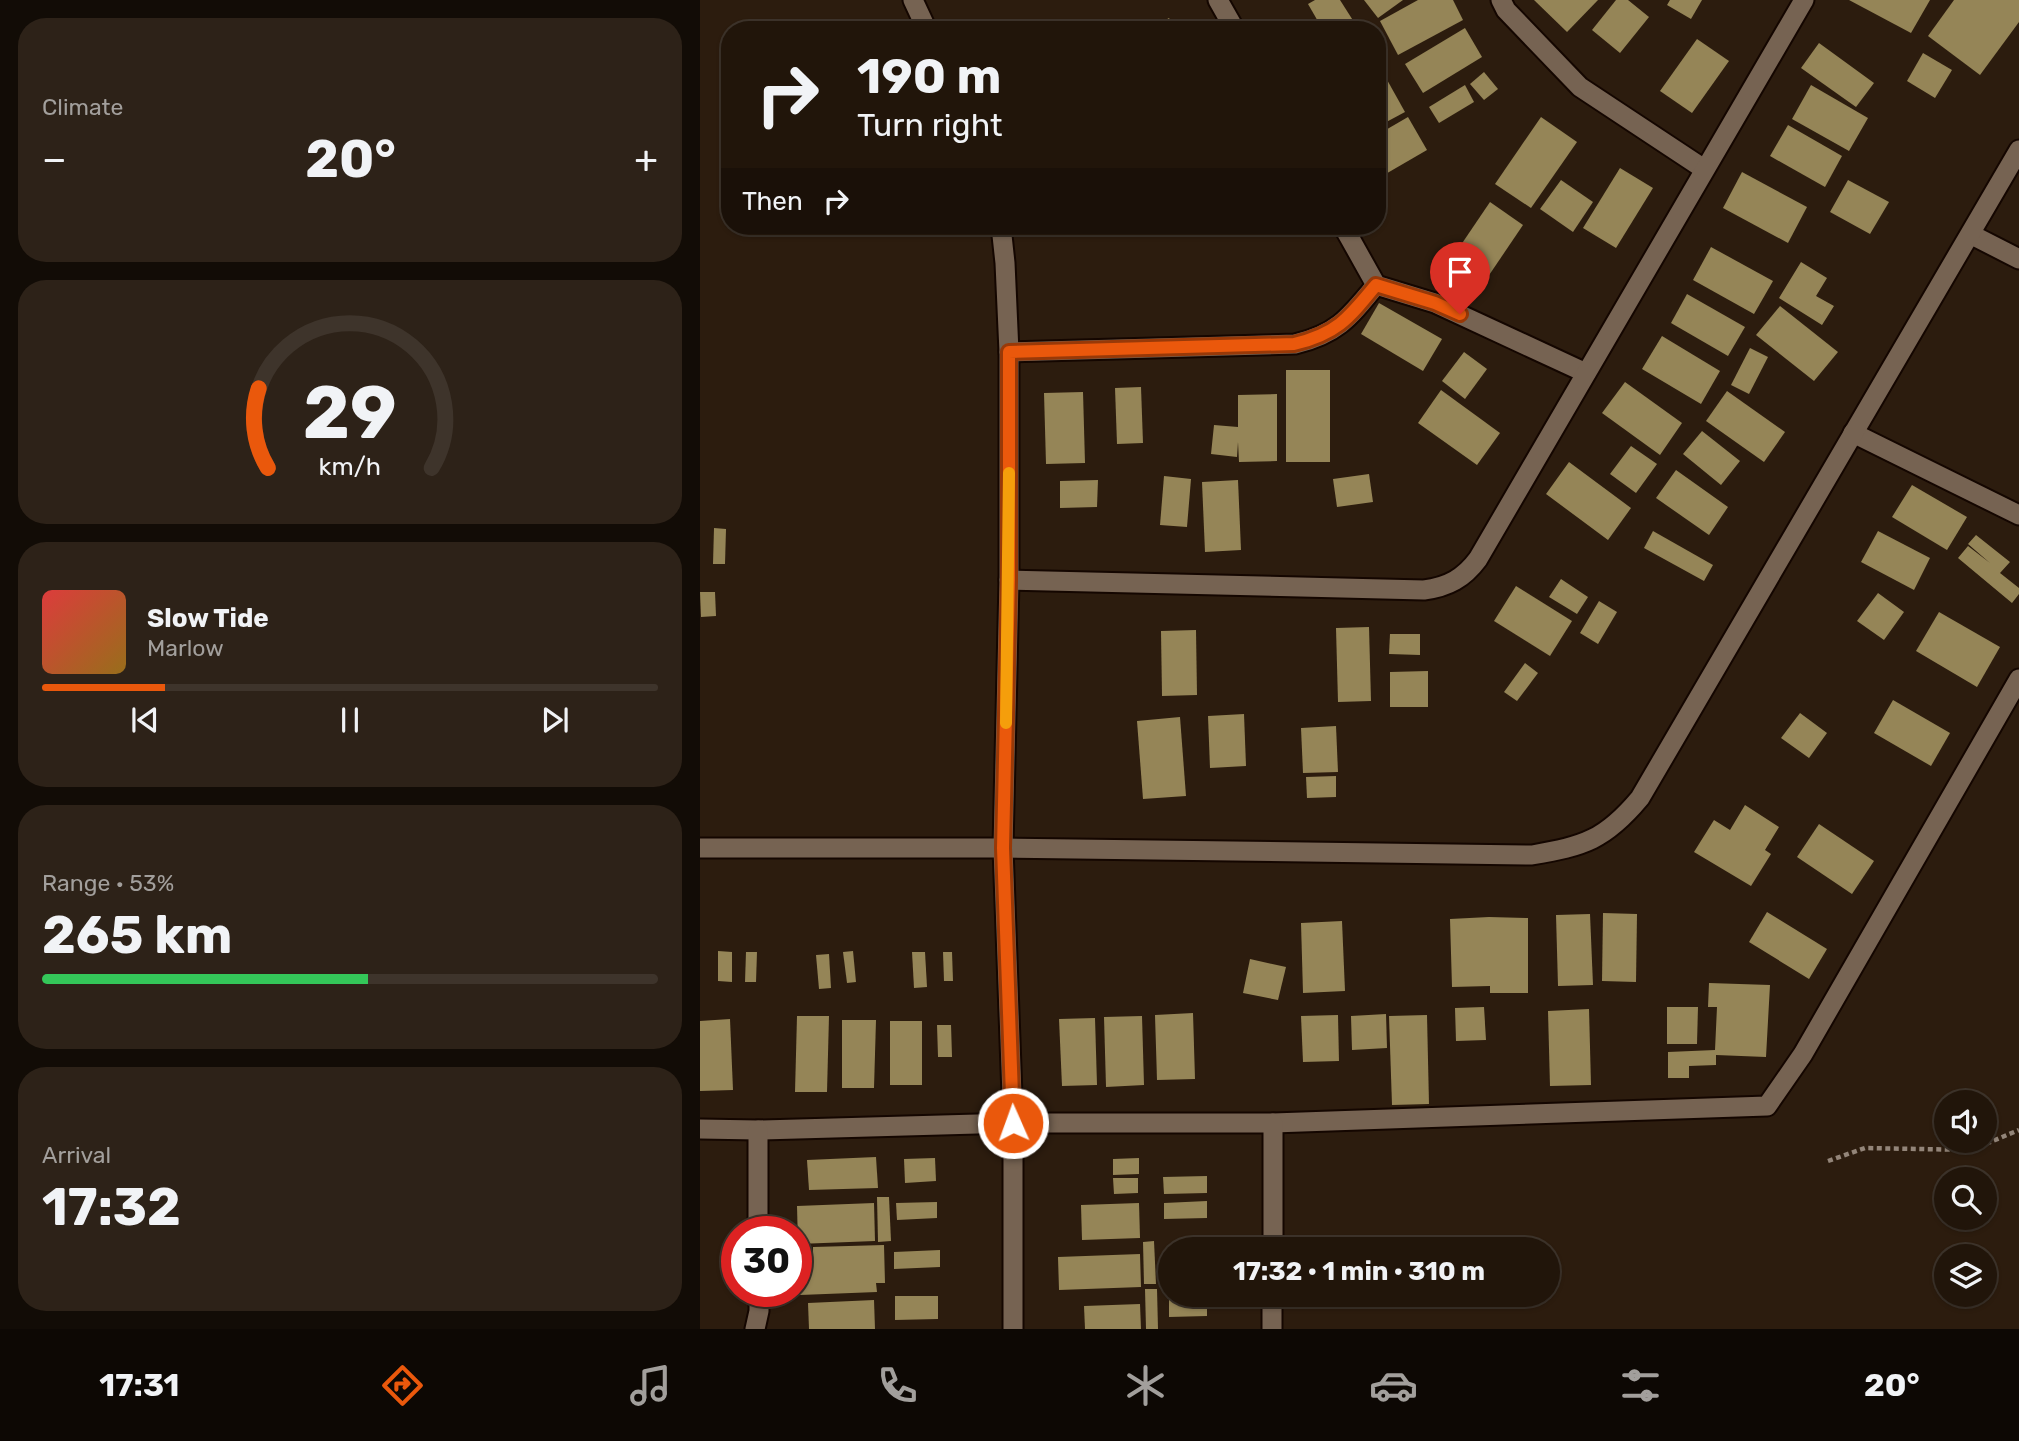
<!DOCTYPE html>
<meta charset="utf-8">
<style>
:root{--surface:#21150a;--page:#2d2218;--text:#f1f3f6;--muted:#a29f9c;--line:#3e342b;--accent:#ea580c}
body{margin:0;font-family:Rubik,sans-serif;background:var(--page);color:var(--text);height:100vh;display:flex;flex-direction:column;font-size:26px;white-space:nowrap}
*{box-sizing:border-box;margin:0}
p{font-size:23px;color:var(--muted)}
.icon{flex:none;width:38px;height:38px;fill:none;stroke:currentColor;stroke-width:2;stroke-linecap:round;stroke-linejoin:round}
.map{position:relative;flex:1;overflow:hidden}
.drawer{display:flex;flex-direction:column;gap:18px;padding:18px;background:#120c06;width:700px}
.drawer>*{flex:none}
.banner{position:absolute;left:21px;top:21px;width:665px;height:214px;border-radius:28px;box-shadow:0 2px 5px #0004,0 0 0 2px var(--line);background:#21150a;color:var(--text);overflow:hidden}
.controls{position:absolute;left:1234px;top:1090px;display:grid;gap:14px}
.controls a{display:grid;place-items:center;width:63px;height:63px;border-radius:50%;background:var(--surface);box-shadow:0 2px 5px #0004,0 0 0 2px var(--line);font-size:35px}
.speed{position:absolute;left:21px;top:1216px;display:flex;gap:14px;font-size:35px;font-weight:700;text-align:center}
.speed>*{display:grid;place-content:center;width:91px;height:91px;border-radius:50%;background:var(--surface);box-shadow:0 2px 5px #0004,0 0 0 2px var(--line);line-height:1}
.speed .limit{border:10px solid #d22;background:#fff;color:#111}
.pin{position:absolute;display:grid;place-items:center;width:60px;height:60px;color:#fff;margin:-72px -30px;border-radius:50% 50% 50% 0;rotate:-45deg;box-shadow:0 0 7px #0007}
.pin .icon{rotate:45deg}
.me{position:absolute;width:77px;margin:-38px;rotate:358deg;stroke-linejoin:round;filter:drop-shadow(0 0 5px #0008)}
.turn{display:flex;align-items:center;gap:24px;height:147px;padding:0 21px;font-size:32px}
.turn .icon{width:91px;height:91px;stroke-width:2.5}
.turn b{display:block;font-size:49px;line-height:60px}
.then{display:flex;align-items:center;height:66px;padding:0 21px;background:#0003;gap:14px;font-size:26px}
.big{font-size:52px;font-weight:700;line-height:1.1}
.drawer .tile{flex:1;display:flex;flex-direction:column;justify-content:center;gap:10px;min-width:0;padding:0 24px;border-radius:28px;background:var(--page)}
.drawer .dial{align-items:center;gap:0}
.dial svg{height:182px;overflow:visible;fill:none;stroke:var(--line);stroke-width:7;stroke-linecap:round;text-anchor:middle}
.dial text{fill:var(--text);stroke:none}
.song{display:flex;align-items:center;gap:21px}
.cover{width:84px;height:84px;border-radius:10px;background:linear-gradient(135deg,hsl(0 70% 55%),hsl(40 70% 35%))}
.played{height:7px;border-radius:4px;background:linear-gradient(90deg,var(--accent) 20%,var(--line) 20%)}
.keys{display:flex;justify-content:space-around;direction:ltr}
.heat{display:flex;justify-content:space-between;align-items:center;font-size:38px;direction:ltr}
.charge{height:10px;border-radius:5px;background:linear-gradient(90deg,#34c759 53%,var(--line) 0)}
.trip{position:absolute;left:458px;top:1237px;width:402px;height:70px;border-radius:35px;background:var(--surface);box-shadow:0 2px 5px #0004,0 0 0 2px var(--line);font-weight:700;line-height:70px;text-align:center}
.tab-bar{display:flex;height:112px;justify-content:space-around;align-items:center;background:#0d0804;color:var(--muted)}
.tab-bar .icon{width:49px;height:49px}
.tab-bar .active{color:var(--accent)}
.tab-bar b{font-size:32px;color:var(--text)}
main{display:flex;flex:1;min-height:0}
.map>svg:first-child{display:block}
</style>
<main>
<section class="drawer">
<div class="tile"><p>Climate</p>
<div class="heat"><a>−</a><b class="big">20°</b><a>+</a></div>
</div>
<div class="tile dial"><svg viewBox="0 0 100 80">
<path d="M14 69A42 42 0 1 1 86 69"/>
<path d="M14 69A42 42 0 0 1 10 34" stroke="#ea580c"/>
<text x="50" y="56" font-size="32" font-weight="700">29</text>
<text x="50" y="72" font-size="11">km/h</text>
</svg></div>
<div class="tile">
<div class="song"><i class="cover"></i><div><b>Slow Tide</b><p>Marlow</p></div></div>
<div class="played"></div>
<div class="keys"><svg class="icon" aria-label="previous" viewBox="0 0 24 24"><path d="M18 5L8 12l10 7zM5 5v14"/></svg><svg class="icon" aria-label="pause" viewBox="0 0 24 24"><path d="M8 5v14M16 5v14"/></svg><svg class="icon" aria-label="next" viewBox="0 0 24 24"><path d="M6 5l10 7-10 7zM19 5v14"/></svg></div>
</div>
<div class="tile"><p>Range · 53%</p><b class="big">265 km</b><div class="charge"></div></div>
<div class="tile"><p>Arrival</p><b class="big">17:32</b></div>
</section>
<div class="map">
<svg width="1319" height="1329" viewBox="0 0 1319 1329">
<rect width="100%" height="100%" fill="#2c1c0e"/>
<g fill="#958557">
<polygon points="615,0 640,0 654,22 640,30 623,30 608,4"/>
<polygon points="664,0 703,0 678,18"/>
<polygon points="718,0 753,0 763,20 698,55 680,21"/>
<polygon points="834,0 898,0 867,32"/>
<polygon points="916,0 928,0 949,17 920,53 892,30"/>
<polygon points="970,0 1002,0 991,19 967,5"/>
<polygon points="1149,0 1230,0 1211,33"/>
<polygon points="1254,0 1319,0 1319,22 1280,75 1228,36"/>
<polygon points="469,18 476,30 448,30"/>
<polygon points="765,28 782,57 723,93 705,64"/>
<polygon points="997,39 1029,61 992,113 960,91"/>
<polygon points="1119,43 1174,83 1156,107 1101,68"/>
<polygon points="1223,53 1252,70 1235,98 1207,81"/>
<polygon points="784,72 798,89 784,100 770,84"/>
<polygon points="686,78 705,112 677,127 677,83"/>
<polygon points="765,85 774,102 739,123 729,107"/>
<polygon points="1111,85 1168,118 1149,151 1092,119"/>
<polygon points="708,117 727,150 677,179 677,135"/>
<polygon points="841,117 877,142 831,208 795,184"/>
<polygon points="1088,125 1142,156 1125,187 1070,156"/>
<polygon points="920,168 953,188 916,248 883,228"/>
<polygon points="1042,172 1107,207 1088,243 1023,208"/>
<polygon points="861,180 893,202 873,232 840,209"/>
<polygon points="1148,180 1189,202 1170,234 1130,212"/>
<polygon points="790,202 823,225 779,290 746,267"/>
<polygon points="1011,247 1073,281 1054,314 993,280"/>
<polygon points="1101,262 1127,278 1116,296 1134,306 1122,325 1079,298"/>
<polygon points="987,294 1045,327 1028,356 971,323"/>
<polygon points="679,303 742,339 723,371 661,334"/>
<polygon points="1080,306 1138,352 1114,381 1056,335"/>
<polygon points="962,336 1020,371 1001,404 942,369"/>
<polygon points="1050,348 1068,357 1049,394 1031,385"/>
<polygon points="764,352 787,369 765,399 742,381"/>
<rect x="586" y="370" width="44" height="92"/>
<polygon points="925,382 982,423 960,455 902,413"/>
<polygon points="441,387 443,443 417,444 415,388"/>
<polygon points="741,390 800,433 777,465 718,423"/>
<polygon points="1027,391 1085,432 1064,462 1006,421"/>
<polygon points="383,392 385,463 346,464 344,393"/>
<polygon points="577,394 577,461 539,462 538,442 537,457 511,454 514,425 538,427 538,395"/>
<polygon points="1002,431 1040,461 1021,485 983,454"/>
<polygon points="931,446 957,464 936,493 910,474"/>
<polygon points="869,462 931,508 908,540 846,494"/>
<polygon points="976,470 1028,507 1009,535 956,498"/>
<polygon points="669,474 673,502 637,507 633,479"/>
<polygon points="464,476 491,479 487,527 460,525"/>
<polygon points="398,480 397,507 360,508 360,481"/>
<polygon points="538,480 541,550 505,552 502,482"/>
<polygon points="1212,485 1267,517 1247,550 1192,517"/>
<polygon points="14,528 26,529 25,564 13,564"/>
<polygon points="953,531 1013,565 1004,581 944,548"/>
<polygon points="1178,531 1230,558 1214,590 1161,562"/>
<polygon points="1276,535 1310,562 1300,573 1319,588 1319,594 1312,603 1258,558 1268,546 1290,563 1268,544"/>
<polygon points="861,579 888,597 877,614 849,597"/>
<polygon points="816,586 872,621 850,656 794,621"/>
<polygon points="0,592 15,592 16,616 1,617"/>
<polygon points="1178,593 1204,612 1184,640 1157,621"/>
<polygon points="899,601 917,612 898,644 880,633"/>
<polygon points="1239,612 1300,647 1277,687 1216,651"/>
<polygon points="669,627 671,701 638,702 636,628"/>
<polygon points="496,630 497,695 462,696 461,631"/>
<polygon points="690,634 720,634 720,655 689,654"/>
<polygon points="825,663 838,673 817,701 804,692"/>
<polygon points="728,671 728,707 690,707 690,672"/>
<polygon points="1193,700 1250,733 1231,766 1174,733"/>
<polygon points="1100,713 1127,733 1109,758 1081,738"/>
<polygon points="544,714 546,766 510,768 508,716"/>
<polygon points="480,717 486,796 443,799 437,721"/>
<polygon points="636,726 638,772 603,773 601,728"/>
<polygon points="636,776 636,797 607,798 606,777"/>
<polygon points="1045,805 1079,827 1065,850 1071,854 1051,886 994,852 1014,820 1030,830"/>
<polygon points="1119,824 1174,861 1152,894 1097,857"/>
<polygon points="1067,912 1127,949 1109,979 1049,942"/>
<polygon points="903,913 937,914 936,982 902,981"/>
<polygon points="890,914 893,985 858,986 856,915"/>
<polygon points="789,917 828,918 828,993 790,993 790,986 752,987 750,919"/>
<polygon points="642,921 645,991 603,993 601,923"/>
<polygon points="18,951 32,952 32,982 18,981"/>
<polygon points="153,951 156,982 147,983 143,952"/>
<polygon points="46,952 57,952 56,982 45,982"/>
<polygon points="212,952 225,952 227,987 214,988"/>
<polygon points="243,952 252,952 253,981 244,981"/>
<polygon points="129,954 131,988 119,989 116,955"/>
<polygon points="550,959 586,967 578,1000 543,993"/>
<polygon points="1009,983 1070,985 1066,1057 1016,1055 1016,1065 989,1066 989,1078 968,1078 968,1052 1015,1050 1017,1007 1008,1007"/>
<polygon points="784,1007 786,1040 756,1041 755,1008"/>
<polygon points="967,1007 998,1007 997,1044 967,1044"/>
<polygon points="889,1009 891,1085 850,1086 848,1011"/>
<polygon points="493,1013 495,1079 457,1080 455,1015"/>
<polygon points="686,1014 687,1048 652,1050 651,1016"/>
<polygon points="638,1015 639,1061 603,1062 601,1016"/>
<polygon points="727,1015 729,1104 692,1105 689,1016"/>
<polygon points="97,1016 129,1016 127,1092 95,1092"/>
<polygon points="442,1016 444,1085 406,1087 404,1017"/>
<polygon points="395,1018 397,1085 362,1086 359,1019"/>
<polygon points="30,1019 33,1090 0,1091 0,1021"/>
<polygon points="142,1020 176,1020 174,1088 142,1088"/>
<rect x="190" y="1021" width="32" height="64"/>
<polygon points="237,1025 251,1025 252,1057 238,1057"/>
<polygon points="176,1157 178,1188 109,1190 107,1160"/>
<polygon points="235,1158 236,1181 205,1183 204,1159"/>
<polygon points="439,1158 439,1174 413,1175 413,1159"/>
<polygon points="507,1176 507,1193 464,1194 463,1177"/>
<polygon points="413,1178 438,1178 438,1193 414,1194"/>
<polygon points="177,1197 189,1197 191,1241 178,1242"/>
<polygon points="507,1201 507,1218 464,1219 464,1203"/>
<polygon points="237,1202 237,1218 197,1220 196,1203"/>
<polygon points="174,1203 175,1241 98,1244 97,1206"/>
<polygon points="439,1203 440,1238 382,1240 381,1205"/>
<polygon points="454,1241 456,1284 444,1284 443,1242"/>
<polygon points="184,1245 185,1283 176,1283 177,1292 100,1295 100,1259 113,1258 113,1247"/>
<polygon points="467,1249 471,1249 471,1266 467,1267"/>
<polygon points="240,1250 240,1267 194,1269 194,1252"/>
<polygon points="440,1254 441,1287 359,1290 358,1257"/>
<polygon points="445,1289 457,1289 458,1329 446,1329"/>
<polygon points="507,1295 507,1316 469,1317 469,1296"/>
<polygon points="195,1296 238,1296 238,1319 195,1320"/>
<polygon points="174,1300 175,1329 109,1329 108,1303"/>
<polygon points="440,1304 441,1329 385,1329 384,1306"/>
</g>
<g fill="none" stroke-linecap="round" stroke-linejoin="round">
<defs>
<g id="minor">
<polyline points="213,0 227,30"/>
<polyline points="518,0 535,30"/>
<polyline points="801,0 806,10 880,87 1004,169"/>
<polyline points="301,226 305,263 309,352 309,580 303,848 313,1123 313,1329"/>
<polyline points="643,226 676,285 735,303 886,373"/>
<polyline points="1272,235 1319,259"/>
<path d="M309,352L595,344C637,334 649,318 676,285"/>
<polyline points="1153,433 1319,515"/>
<path d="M309,580L724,590C748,587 764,578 778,559L1104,0"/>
<path d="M0,848H303L832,855C884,846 905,840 940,798L1319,150"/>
<polyline points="573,1123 1067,1106 1103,1054 1319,679"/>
<polyline points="0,1129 58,1130 313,1123 573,1123 573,1250"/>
<polyline points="58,1130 58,1232"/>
<polyline points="55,1329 59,1311 59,1292"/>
<polyline points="572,1329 572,1295"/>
</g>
</defs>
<use href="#minor" stroke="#140600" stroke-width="23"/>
<polyline stroke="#938579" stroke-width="4.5" stroke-dasharray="5 3.5" stroke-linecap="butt" points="1128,1161 1165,1148 1271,1150 1319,1130"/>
<use href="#minor" stroke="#766352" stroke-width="19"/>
</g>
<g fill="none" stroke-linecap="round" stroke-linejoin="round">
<defs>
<path id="route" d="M313,1123L303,848L309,580V352L594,344C637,334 649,318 676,285L735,303L760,314"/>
</defs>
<use href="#route" stroke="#983908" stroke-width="18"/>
<use href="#route" stroke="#ea580c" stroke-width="12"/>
<polyline stroke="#f59e0b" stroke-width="12" points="306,723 309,473"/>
</g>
</svg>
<div class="controls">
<a><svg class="icon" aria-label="sound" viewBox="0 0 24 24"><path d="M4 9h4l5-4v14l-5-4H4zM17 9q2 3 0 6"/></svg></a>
<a><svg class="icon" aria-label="search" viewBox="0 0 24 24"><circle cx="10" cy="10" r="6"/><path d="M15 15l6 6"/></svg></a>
<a><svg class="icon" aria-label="layers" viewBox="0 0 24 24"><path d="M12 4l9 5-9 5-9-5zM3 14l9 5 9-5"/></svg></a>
</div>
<div class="speed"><div class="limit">30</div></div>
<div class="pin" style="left:760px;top:314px;background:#d93025"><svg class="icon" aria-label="arrive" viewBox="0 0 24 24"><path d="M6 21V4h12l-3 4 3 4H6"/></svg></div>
<svg class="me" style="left:313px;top:1123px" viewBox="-20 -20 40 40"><circle r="17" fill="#ea580c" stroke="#fff" stroke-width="3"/><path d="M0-11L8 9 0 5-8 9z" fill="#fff"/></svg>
<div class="trip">17:32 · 1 min · 310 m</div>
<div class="banner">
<div class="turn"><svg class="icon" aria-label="right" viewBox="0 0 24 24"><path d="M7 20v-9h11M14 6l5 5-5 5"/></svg><div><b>190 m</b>Turn right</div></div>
<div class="then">Then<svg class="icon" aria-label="right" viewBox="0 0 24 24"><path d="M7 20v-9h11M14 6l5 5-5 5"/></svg></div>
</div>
</div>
</main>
<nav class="tab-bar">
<b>17:31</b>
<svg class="icon active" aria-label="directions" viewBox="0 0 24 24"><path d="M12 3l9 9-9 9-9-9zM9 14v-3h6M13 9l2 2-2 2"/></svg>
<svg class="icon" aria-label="music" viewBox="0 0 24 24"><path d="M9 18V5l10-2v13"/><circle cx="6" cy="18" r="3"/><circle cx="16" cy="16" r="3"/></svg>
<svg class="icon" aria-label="phone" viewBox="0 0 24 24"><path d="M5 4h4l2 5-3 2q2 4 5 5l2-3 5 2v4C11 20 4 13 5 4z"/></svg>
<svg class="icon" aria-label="climate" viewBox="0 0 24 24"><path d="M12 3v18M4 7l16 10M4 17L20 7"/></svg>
<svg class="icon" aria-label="car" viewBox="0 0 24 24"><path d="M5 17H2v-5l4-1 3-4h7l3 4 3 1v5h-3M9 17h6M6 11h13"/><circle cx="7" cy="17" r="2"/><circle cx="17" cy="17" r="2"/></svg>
<svg class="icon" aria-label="filters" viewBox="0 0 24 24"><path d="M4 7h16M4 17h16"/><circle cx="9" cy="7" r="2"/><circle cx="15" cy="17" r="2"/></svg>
<b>20°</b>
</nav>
